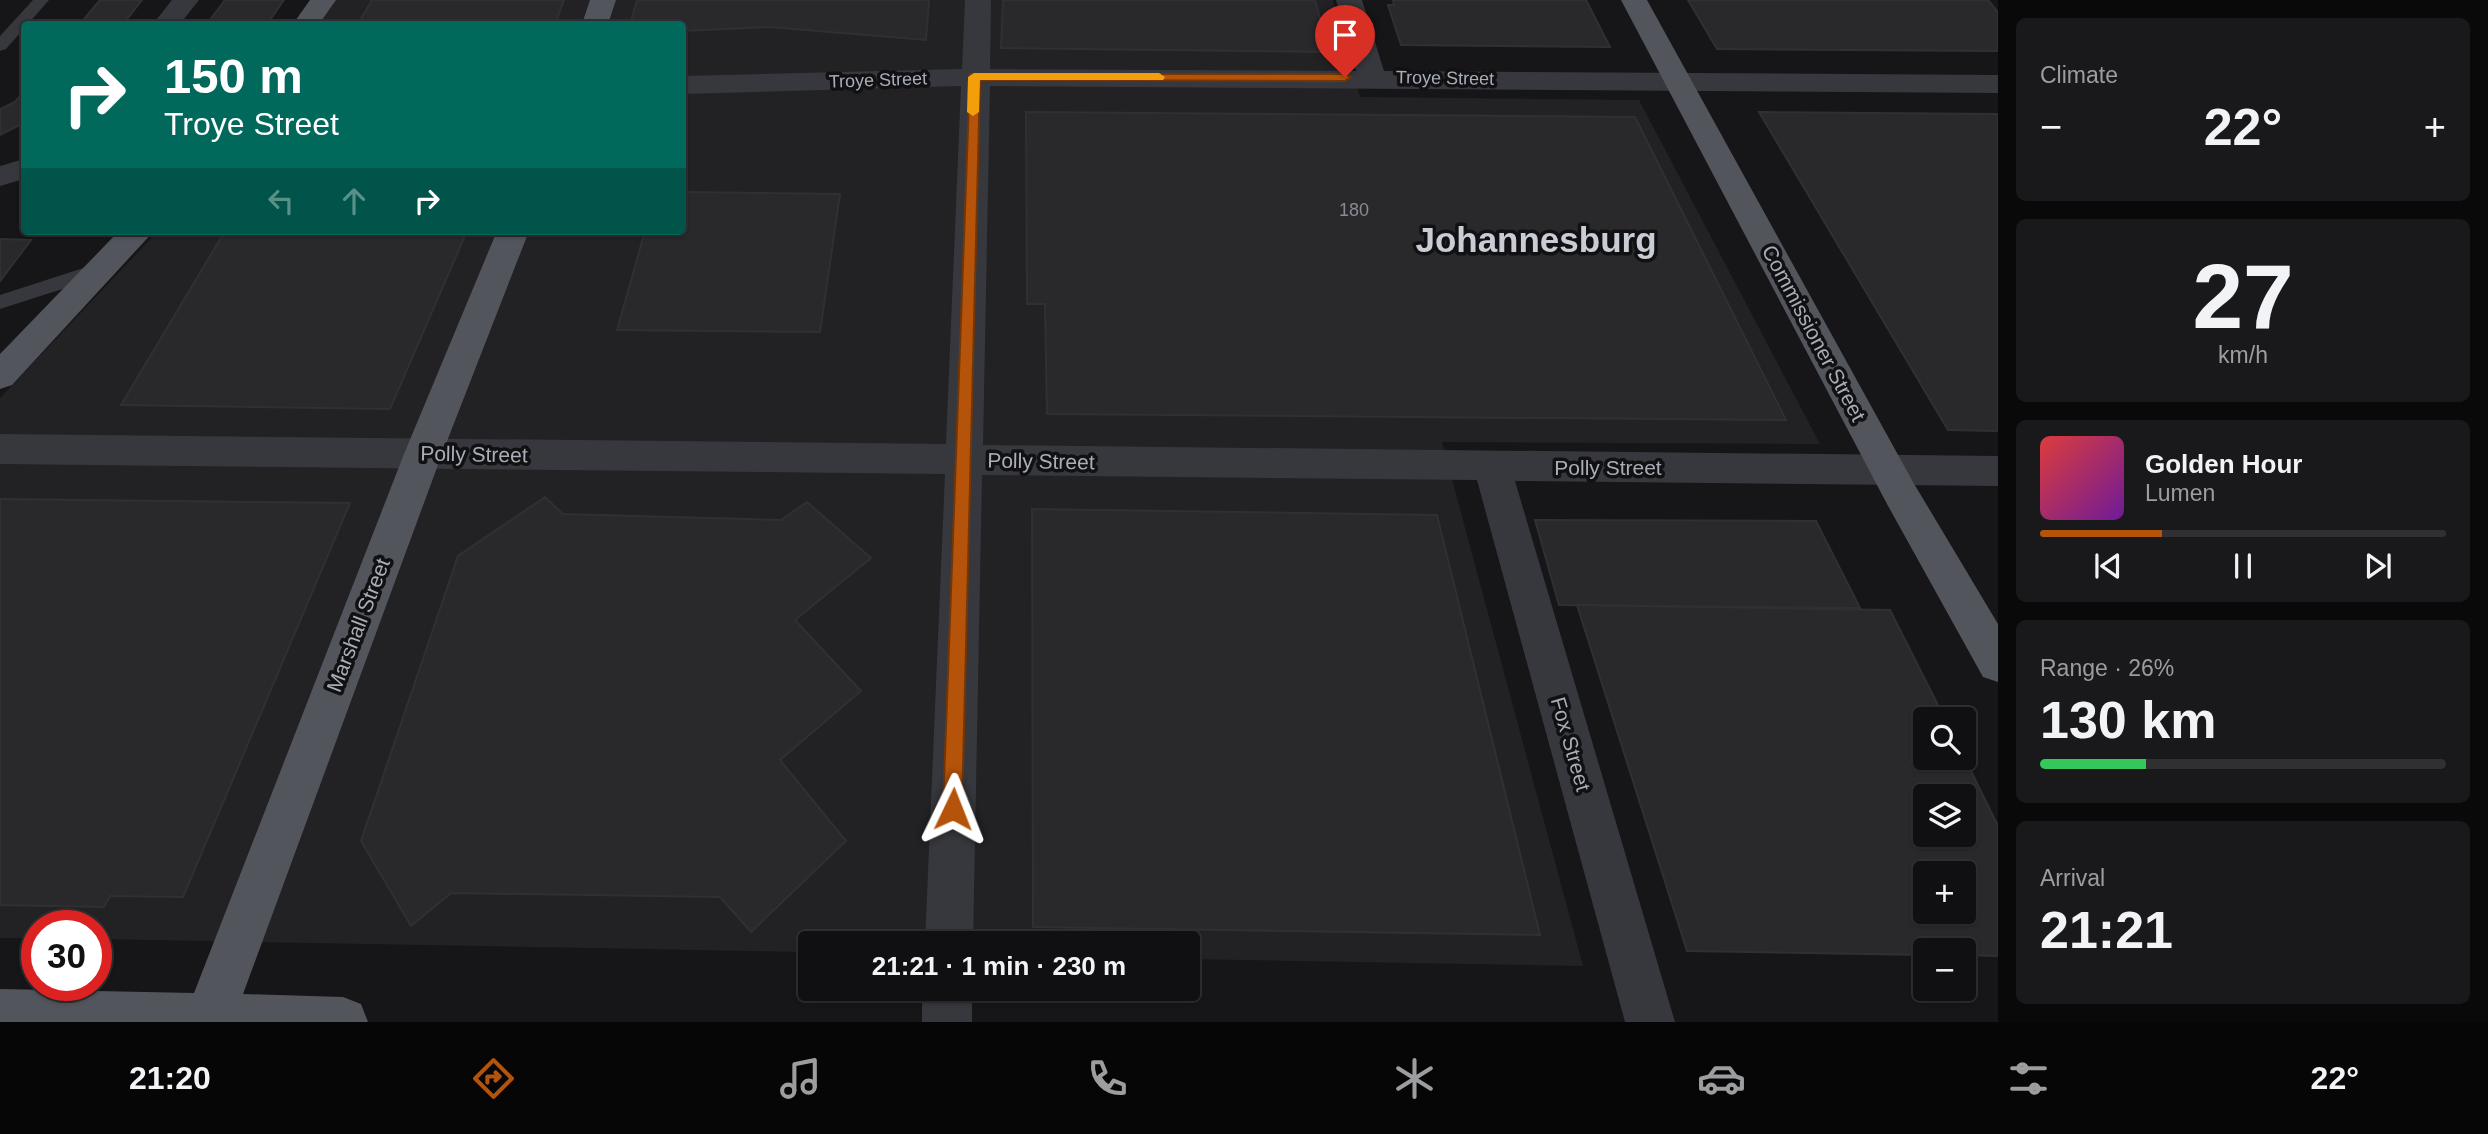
<!DOCTYPE html>
<meta charset="utf-8">
<style>
:root{--surface:#101012;--page:#19191b;--text:#f1f3f6;--muted:#9c9d9f;--line:#303032;--accent:#b45309}
body{margin:0;font-family:Arial,sans-serif;background:var(--page);color:var(--text);height:100vh;display:flex;flex-direction:column;font-size:26px;white-space:nowrap}
*{box-sizing:border-box;margin:0}
p{font-size:23px;color:var(--muted)}
.icon{flex:none;width:38px;height:38px;fill:none;stroke:currentColor;stroke-width:2;stroke-linecap:round;stroke-linejoin:round}
.map{position:relative;flex:1;overflow:hidden}
.details{display:flex;flex-direction:column;gap:18px;padding:18px;background:#09090a;width:490px}
.details>*{flex:none}
.banner{position:absolute;left:21px;top:21px;width:665px;height:214px;border-radius:7px;box-shadow:0 2px 5px #0004,0 0 0 2px var(--line);background:#00695c;color:#fff;overflow:hidden}
.fabs{position:absolute;left:1913px;top:707px;display:grid;gap:14px}
.fabs a{display:grid;place-items:center;width:63px;height:63px;border-radius:7px;background:var(--surface);box-shadow:0 2px 5px #0004,0 0 0 2px var(--line);font-size:35px}
.speed{position:absolute;left:21px;top:910px;display:flex;gap:14px;font-size:35px;font-weight:700;text-align:center}
.speed>*{display:grid;place-content:center;width:91px;height:91px;border-radius:50%;background:var(--surface);box-shadow:0 2px 5px #0004,0 0 0 2px var(--line);line-height:1}
.speed .limit{border:10px solid #d22;background:#fff;color:#111}
.pin{position:absolute;display:grid;place-items:center;width:60px;height:60px;color:#fff;margin:-72px -30px;border-radius:50% 50% 50% 0;rotate:-45deg;box-shadow:0 0 7px #0007}
.pin .icon{rotate:45deg}
.me{position:absolute;width:77px;margin:-38px;rotate:2deg;stroke-linejoin:round;filter:drop-shadow(0 0 5px #0008)}
.turn{display:flex;align-items:center;gap:24px;height:147px;padding:0 28px;font-size:32px}
.turn .icon{width:91px;height:91px;stroke-width:2.5}
.turn b{display:block;font-size:49px;line-height:60px}
.lanes{display:flex;align-items:center;height:66px;padding:0 28px;background:#0003;justify-content:center;gap:35px;direction:ltr}
.lanes .off{opacity:.35}
.big{font-size:52px;font-weight:700;line-height:1.1}
.details .widget{flex:1;display:flex;flex-direction:column;justify-content:center;gap:10px;min-width:0;padding:0 24px;border-radius:10px;background:var(--page)}
.details .dial{align-items:center;gap:0}
.dial b{font-size:91px;line-height:1}
.song{display:flex;align-items:center;gap:21px}
.cover{width:84px;height:84px;border-radius:10px;background:linear-gradient(135deg,hsl(0 70% 55%),hsl(280 70% 35%))}
.played{height:7px;border-radius:4px;background:linear-gradient(90deg,var(--accent) 30%,var(--line) 30%)}
.keys{display:flex;justify-content:space-around;direction:ltr}
.heat{display:flex;justify-content:space-between;align-items:center;font-size:38px;direction:ltr}
.charge{height:10px;border-radius:5px;background:linear-gradient(90deg,#34c759 26%,var(--line) 0)}
.trip{position:absolute;left:798px;top:931px;width:402px;height:70px;border-radius:7px;background:var(--surface);box-shadow:0 2px 5px #0004,0 0 0 2px var(--line);font-weight:700;line-height:70px;text-align:center}
.tabs{display:flex;height:112px;justify-content:space-around;align-items:center;background:#060607;color:var(--muted)}
.tabs .icon{width:49px;height:49px}
.tabs .active{color:var(--accent)}
.tabs b{font-size:32px;color:var(--text)}
main{display:flex;flex:1;min-height:0}
.map>svg:first-child{display:block}
</style>
<main>
<div class="map">
<svg width="1998" height="1022" viewBox="0 0 1998 1022">
<rect width="100%" height="100%" fill="#161618"/>
<polygon fill="#222225" points="334,0 1333,0 1360,97 1639,100 1820,444 1442,442 1583,966 1188,959 1188,943 810,943 810,952 96,939 96,926 37,926 37,938 0,938 0,398 158,231 682,231 682,24 318,24"/>
<g fill="#29292c" stroke="#303034" stroke-width="2" fill-rule="evenodd">
<polygon points="100,0 142,0 123,24 80,24"/>
<polygon points="225,0 284,0 267,24 207,24"/>
<polygon points="372,0 564,0 555,24 358,24"/>
<polygon points="637,0 929,0 926,40 769,27 682,31 682,24 630,24"/>
<polygon points="1003,0 1315,0 1329,52 1001,48"/>
<polygon points="1393,0 1586,0 1610,47 1401,45 1388,5 1394,5"/>
<polygon points="1688,0 1988,0 1998,12 1998,51 1717,49"/>
<polygon points="24,91 24,123 0,135 0,109 15,102"/>
<polygon points="1026,112 1635,117 1786,420 1047,414 1045,304 1027,304"/>
<polygon points="1759,112 1998,114 1998,431 1948,430"/>
<polygon points="682,192 840,194 820,332 617,330 645,231 682,231"/>
<polygon points="225,231 467,231 390,409 121,405"/>
<polygon points="0,239 31,240 0,281"/>
<polygon points="545,497 563,514 781,520 807,502 871,558 795,620 861,691 780,760 846,841 751,932 720,897 451,893 411,926 361,841 458,556"/>
<polygon points="0,499 350,503 183,897 110,896 104,907 0,905"/>
<polygon points="1032,509 1437,515 1540,935 1033,927"/>
<polygon points="1535,520 1816,521 1860,608 1559,605"/>
<path d="M1577,605L1890,610L1945,719H1925V758L1964,757L1998,826V956L1964,955V950H1925V955L1687,951ZM1925,796H1964V835H1925ZM1925,873H1964V912H1925Z"/>
</g>
<g fill="none" stroke-linecap="round" stroke-linejoin="round">
<g fill="#37383d" fill-rule="evenodd">
<polygon points="33,0 49,0 6,49 0,51 0,36"/>
<polygon points="102,262 109,264 112,269 109,274 0,309 0,295"/>
</g>
<g fill="#37383d" fill-rule="evenodd">
<polygon points="172,0 199,0 180,24 153,24"/>
<polygon points="965,0 991,0 990,69 1356,71 1336,0 1362,0 1384,71 1998,75 1998,93 990,86 983,445 1998,456 1998,486 1515,481 1675,1022 1625,1022 1477,480 982,475 973,943 925,943 945,474 0,464 0,434 946,444 961,86 682,94 682,76 962,69"/>
<polygon points="24,159 24,179 0,186 0,166"/>
<rect x="922" y="989" width="50" height="33"/>
</g>
<g fill="#53555c" fill-rule="evenodd">
<polygon points="310,0 336,0 319,24 293,24"/>
<polygon points="590,0 616,0 608,24 582,24"/>
<polygon points="1621,0 1647,0 1913,482 1998,624 1998,682 1983,677 1887,504"/>
<polygon points="119,231 154,231 12,385 0,389 0,354"/>
<polygon points="497,231 529,231 442,454 243,994 343,997 361,1004 368,1022 0,1022 0,989 194,993 404,454"/>
</g>
</g>
<polygon fill="#b45309" stroke="#753606" stroke-width="2" points="970,74 1345,74 1351,77 1345,81 980,80 962,809 959,816 953,818 946,816 943,809"/>
<polygon fill="#f59e0b" points="1159,73 1165,77 1163,80 980,80 979,112 973,116 967,112 968,77 974,73"/>
<g text-anchor="middle" dominant-baseline="central" stroke-width="7" stroke-linejoin="round" paint-order="stroke">
<g font-size="18" fill="#a8adb8" stroke="#111113">
<text transform="translate(1445 78) rotate(1)">Troye Street</text>
<text transform="translate(878 80) rotate(-2)">Troye Street</text>
</g>
<g font-size="18" fill="#888b94">
<text x="1354" y="210">180</text>
</g>
<g font-size="21" fill="#a8adb8" stroke="#111113">
<text transform="translate(1814 333) rotate(62)">Commissioner Street</text>
<text transform="translate(474 454) rotate(1)">Polly Street</text>
<text transform="translate(1041 461) rotate(1)">Polly Street</text>
<text x="1608" y="467">Polly Street</text>
<text transform="translate(358 625) rotate(-69)">Marshall Street</text>
<text transform="translate(1571 744) rotate(74)">Fox Street</text>
</g>
<g font-size="35" font-weight="bold" fill="#c9ccd4" stroke="#111113">
<text x="1536" y="239">Johannesburg</text>
</g>
</g>
</svg>
<div class="fabs">
<a><svg class="icon" aria-label="search" viewBox="0 0 24 24"><circle cx="10" cy="10" r="6"/><path d="M15 15l6 6"/></svg></a>
<a><svg class="icon" aria-label="layers" viewBox="0 0 24 24"><path d="M12 4l9 5-9 5-9-5zM3 14l9 5 9-5"/></svg></a>
<a>+</a>
<a>−</a>
</div>
<div class="speed"><div class="limit">30</div></div>
<div class="pin" style="left:1345px;top:77px;background:#d93025"><svg class="icon" aria-label="arrive" viewBox="0 0 24 24"><path d="M6 21V4h12l-3 4 3 4H6"/></svg></div>
<svg class="me" style="left:953px;top:809px" viewBox="-20 -20 40 40"><path d="M0-17L14 15 0 8-14 15z" fill="#b45309" stroke="#fff" stroke-width="4"/></svg>
<div class="trip">21:21 · 1 min · 230 m</div>
<div class="banner">
<div class="turn"><svg class="icon" aria-label="right" viewBox="0 0 24 24"><path d="M7 20v-9h11M14 6l5 5-5 5"/></svg><div><b>150 m</b>Troye Street</div></div>
<div class="lanes"><svg class="icon off" aria-label="left" viewBox="0 0 24 24"><path d="M17 20v-9H6M10 6l-5 5 5 5"/></svg><svg class="icon off" aria-label="ahead" viewBox="0 0 24 24"><path d="M12 20V5M6 11l6-6 6 6"/></svg><svg class="icon" aria-label="right" viewBox="0 0 24 24"><path d="M7 20v-9h11M14 6l5 5-5 5"/></svg></div>
</div>
</div>
<section class="details">
<div class="widget"><p>Climate</p>
<div class="heat"><a>−</a><b class="big">22°</b><a>+</a></div>
</div>
<div class="widget dial"><b>27</b><p>km/h</p></div>
<div class="widget">
<div class="song"><i class="cover"></i><div><b>Golden Hour</b><p>Lumen</p></div></div>
<div class="played"></div>
<div class="keys"><svg class="icon" aria-label="previous" viewBox="0 0 24 24"><path d="M18 5L8 12l10 7zM5 5v14"/></svg><svg class="icon" aria-label="pause" viewBox="0 0 24 24"><path d="M8 5v14M16 5v14"/></svg><svg class="icon" aria-label="next" viewBox="0 0 24 24"><path d="M6 5l10 7-10 7zM19 5v14"/></svg></div>
</div>
<div class="widget"><p>Range · 26%</p><b class="big">130 km</b><div class="charge"></div></div>
<div class="widget"><p>Arrival</p><b class="big">21:21</b></div>
</section>
</main>
<nav class="tabs">
<b>21:20</b>
<svg class="icon active" aria-label="directions" viewBox="0 0 24 24"><path d="M12 3l9 9-9 9-9-9zM9 14v-3h6M13 9l2 2-2 2"/></svg>
<svg class="icon" aria-label="music" viewBox="0 0 24 24"><path d="M9 18V5l10-2v13"/><circle cx="6" cy="18" r="3"/><circle cx="16" cy="16" r="3"/></svg>
<svg class="icon" aria-label="phone" viewBox="0 0 24 24"><path d="M5 4h4l2 5-3 2q2 4 5 5l2-3 5 2v4C11 20 4 13 5 4z"/></svg>
<svg class="icon" aria-label="climate" viewBox="0 0 24 24"><path d="M12 3v18M4 7l16 10M4 17L20 7"/></svg>
<svg class="icon" aria-label="car" viewBox="0 0 24 24"><path d="M5 17H2v-5l4-1 3-4h7l3 4 3 1v5h-3M9 17h6M6 11h13"/><circle cx="7" cy="17" r="2"/><circle cx="17" cy="17" r="2"/></svg>
<svg class="icon" aria-label="filters" viewBox="0 0 24 24"><path d="M4 7h16M4 17h16"/><circle cx="9" cy="7" r="2"/><circle cx="15" cy="17" r="2"/></svg>
<b>22°</b>
</nav>
